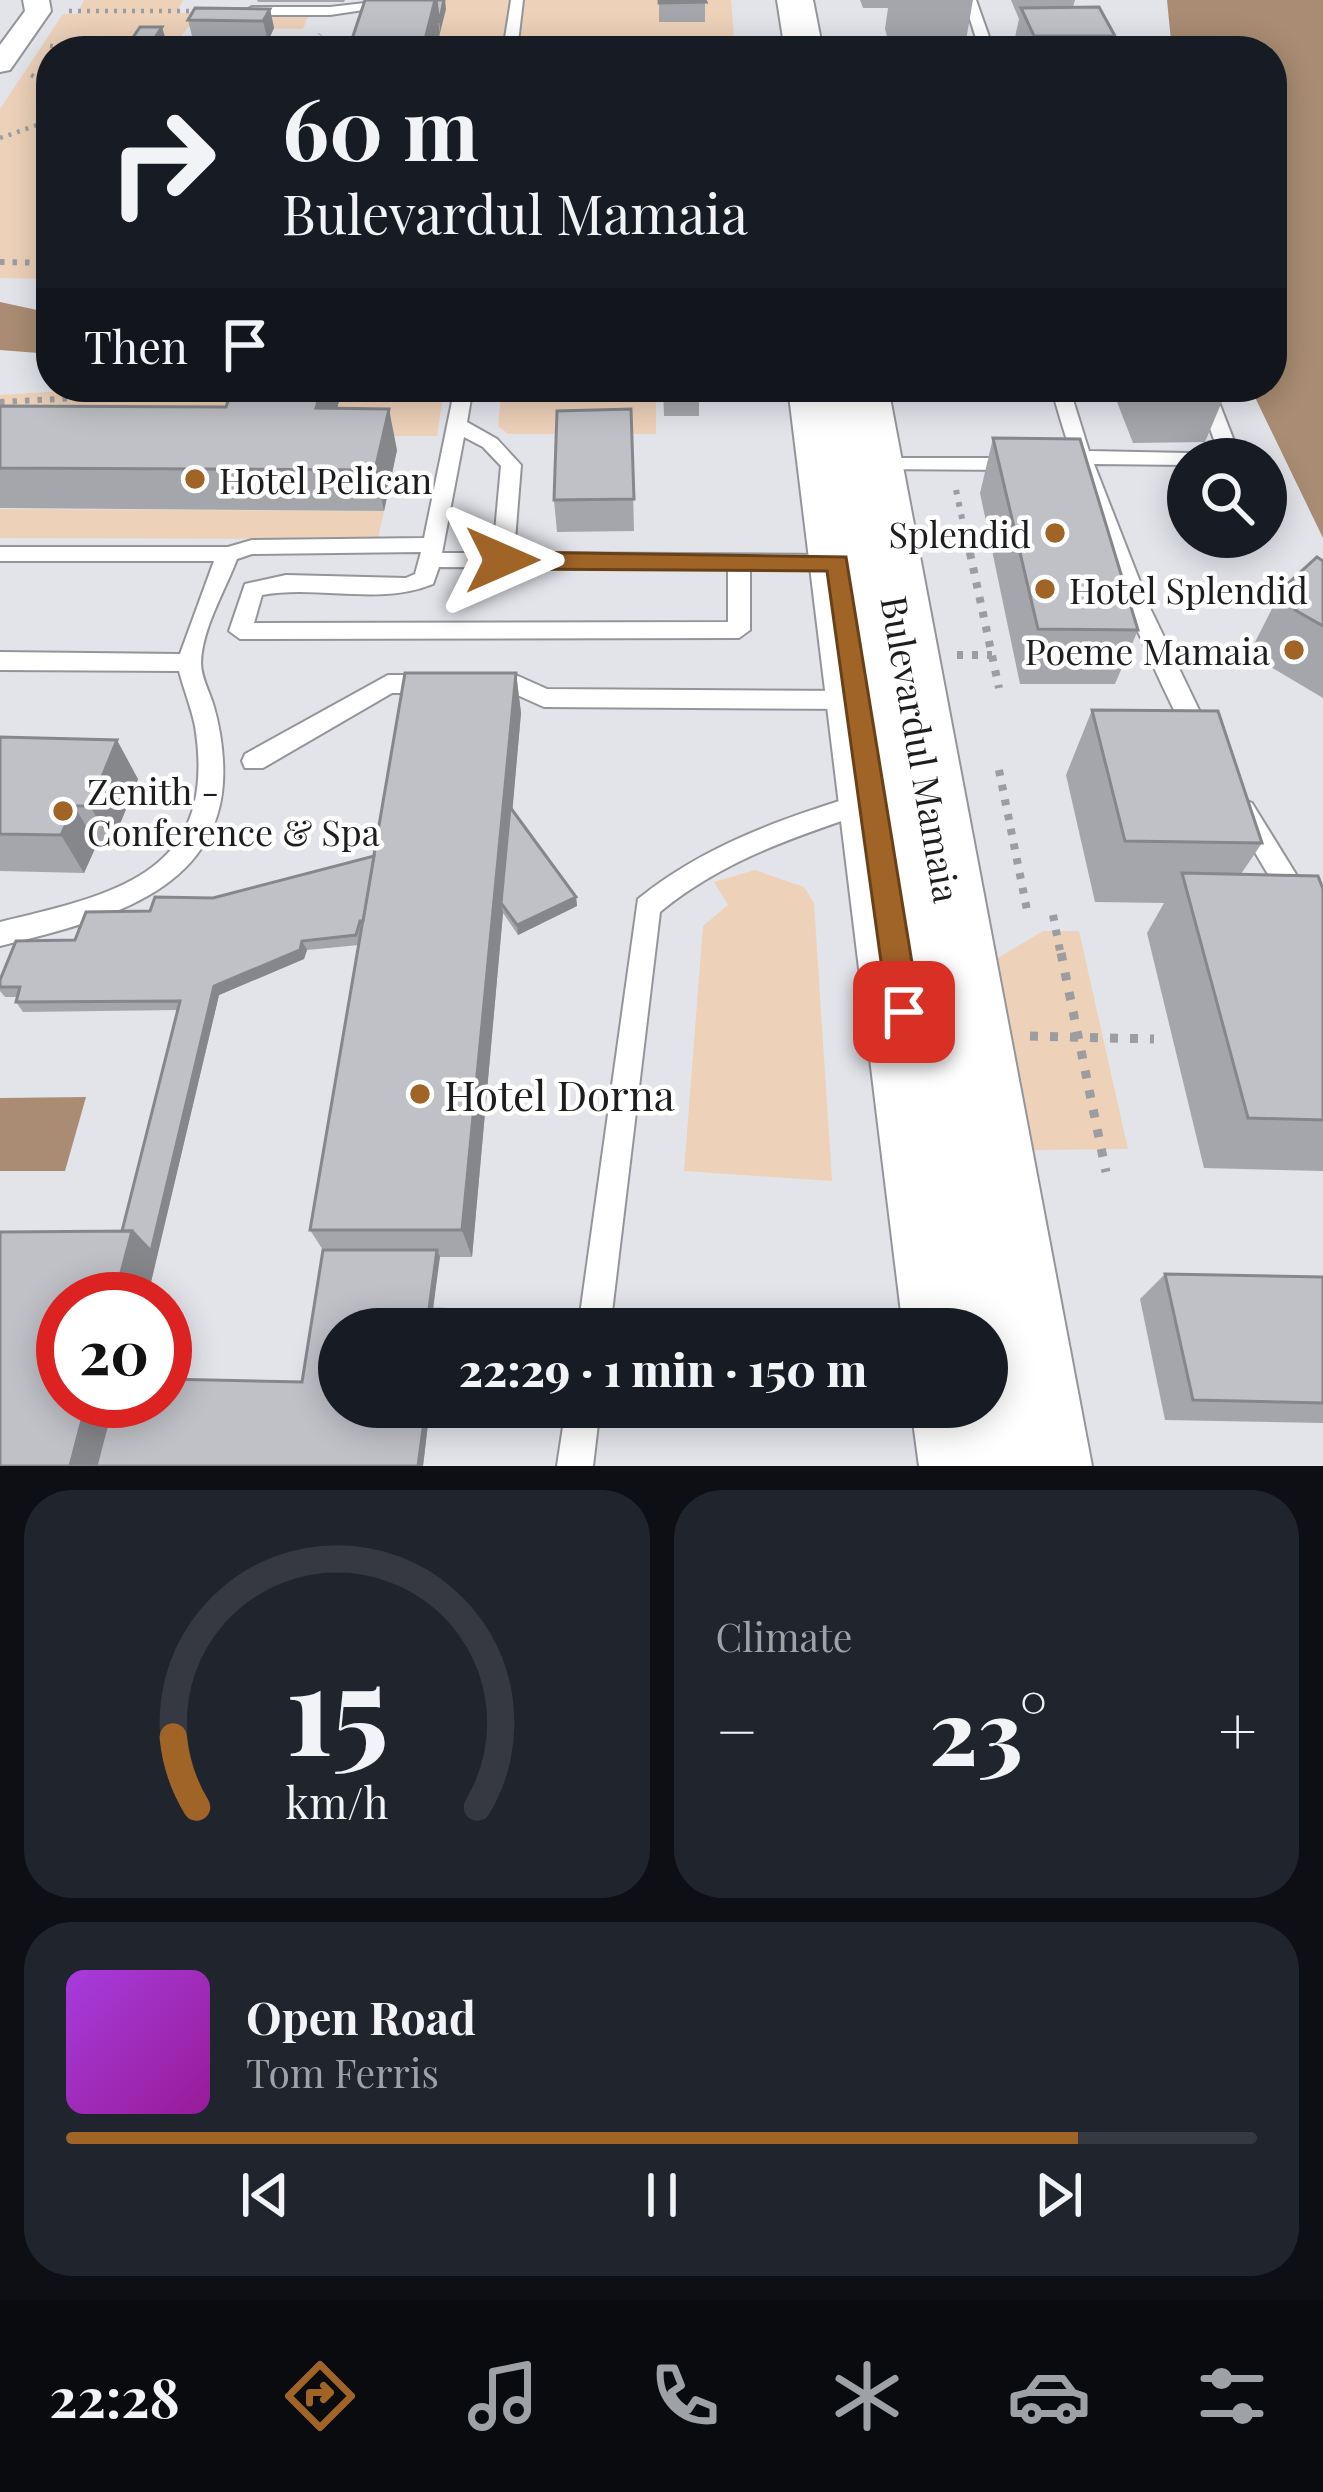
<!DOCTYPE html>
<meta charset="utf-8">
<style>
:root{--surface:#171b24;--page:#20242c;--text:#f1f3f6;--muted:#9ea1a6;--line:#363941;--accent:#a06427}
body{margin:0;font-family:"Playfair Display",serif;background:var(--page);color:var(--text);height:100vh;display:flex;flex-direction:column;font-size:45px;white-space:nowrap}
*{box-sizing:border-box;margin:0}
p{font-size:39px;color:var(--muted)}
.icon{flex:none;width:66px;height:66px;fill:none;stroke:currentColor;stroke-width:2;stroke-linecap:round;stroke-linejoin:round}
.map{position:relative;height:1466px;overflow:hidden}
.side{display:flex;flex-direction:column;gap:24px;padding:24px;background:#0d0f14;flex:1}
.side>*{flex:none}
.hud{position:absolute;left:36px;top:36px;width:1251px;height:366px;border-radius:48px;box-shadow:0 6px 30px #0003;background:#171b24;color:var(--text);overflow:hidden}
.controls{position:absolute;left:1167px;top:438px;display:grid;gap:24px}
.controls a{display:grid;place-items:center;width:120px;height:120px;border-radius:50%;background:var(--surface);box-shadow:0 6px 30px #0003;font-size:60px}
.speed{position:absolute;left:36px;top:1272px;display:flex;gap:24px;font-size:60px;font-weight:700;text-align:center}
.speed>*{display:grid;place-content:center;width:156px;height:156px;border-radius:50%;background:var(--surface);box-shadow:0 6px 30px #0003;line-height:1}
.speed .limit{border:18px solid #d22;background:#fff;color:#111}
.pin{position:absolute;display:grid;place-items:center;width:102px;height:102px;color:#fff;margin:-51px;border-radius:24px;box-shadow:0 6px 18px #0006}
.me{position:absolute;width:132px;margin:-66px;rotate:90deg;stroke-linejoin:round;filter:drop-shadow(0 0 9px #0008)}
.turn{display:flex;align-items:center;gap:42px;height:252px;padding:0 48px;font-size:54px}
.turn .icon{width:156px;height:156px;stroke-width:2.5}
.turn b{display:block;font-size:84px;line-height:102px}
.then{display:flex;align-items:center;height:114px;padding:0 48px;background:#0003;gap:24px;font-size:45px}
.big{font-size:90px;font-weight:800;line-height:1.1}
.side .widget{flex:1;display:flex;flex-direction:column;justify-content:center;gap:18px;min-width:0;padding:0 42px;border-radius:48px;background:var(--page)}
.side .dial{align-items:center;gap:0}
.dial svg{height:312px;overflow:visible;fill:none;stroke:var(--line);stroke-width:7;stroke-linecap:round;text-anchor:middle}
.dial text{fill:var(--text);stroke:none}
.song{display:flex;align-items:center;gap:36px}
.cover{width:144px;height:144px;border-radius:18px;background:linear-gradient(135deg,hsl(280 70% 55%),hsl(300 70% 35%))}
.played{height:12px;border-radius:6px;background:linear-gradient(90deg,var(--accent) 85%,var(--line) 85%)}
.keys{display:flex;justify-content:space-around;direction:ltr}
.heat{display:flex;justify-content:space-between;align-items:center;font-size:66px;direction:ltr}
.side .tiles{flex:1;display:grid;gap:24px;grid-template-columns:1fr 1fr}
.widget:last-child{grid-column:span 2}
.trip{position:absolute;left:318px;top:1308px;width:690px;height:120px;border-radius:60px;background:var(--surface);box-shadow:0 6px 30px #0003;font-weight:800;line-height:120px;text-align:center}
.tab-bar{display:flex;height:192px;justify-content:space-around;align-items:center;background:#090b0e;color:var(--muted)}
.tab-bar .icon{width:84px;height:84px}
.tab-bar .on{color:var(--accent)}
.tab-bar b{font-size:54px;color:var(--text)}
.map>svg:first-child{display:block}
</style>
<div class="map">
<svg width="1323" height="1466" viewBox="0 0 1323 1466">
<rect width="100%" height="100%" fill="#e3e4ea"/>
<g fill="#edd1b9">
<polygon points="84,0 183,0 177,13 309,14 303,29 188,27 181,37 108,38 99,51 51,51 51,279 0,278 0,109 63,14 77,14"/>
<polygon points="443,0 731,0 735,51 436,51"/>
<polygon points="128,387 259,387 239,449 0,447 0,395"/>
<polygon points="343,387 431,387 443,397 437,436 330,436"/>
<polygon points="502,387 656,387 656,434 508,434 498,426"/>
<polygon points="0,509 384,511 378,539 0,538"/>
<polygon points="755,870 804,887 814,903 832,1181 684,1171 703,926 728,905 714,882"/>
<polygon points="1043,931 1079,931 1128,1149 1034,1150 996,959"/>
</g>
<g fill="#a98c73">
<polygon points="1167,0 1323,0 1323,538 1250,387 1272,387 1272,51 1172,51"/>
<polygon points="0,302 51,313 51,354 0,350"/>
<polygon points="86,1097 65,1171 0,1171 0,1098"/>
</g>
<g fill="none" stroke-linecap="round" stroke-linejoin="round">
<defs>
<g id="lane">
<polygon points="391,0 430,0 330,15 252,15 245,11 252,7 330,7"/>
<polygon points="511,0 523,0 517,51 503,51"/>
<polygon points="964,0 976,0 994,51 980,51"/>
<path d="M455,387H473L467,422L497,439L521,465L514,553L838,555L849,562L838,569H750V630L739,638L240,639L229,631L245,584L286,575L406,578L415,574L421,552L252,554L237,559C225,591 202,628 201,663C201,678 210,692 214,707C219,724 222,743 223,761C231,892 101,921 0,946V922C117,894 219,873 195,726C191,707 184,690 179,671L0,670V652L180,654L214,561H0V547H228L252,540L424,538ZM464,437L483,447L501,466L493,553H442ZM439,567L728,569V622L254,623L262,595C318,585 380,606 433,584Z"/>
<path d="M1051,387H1069L1089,451L1188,453L1198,459H1188V465L1094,464L1151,610L1213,739L1210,746H1192C1133,631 1086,511 1051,387Z"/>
<polygon points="1195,387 1213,387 1241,459 1221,459"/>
<polygon points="875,458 1017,458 1027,464 1017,470 868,469 868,459"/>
<polygon points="388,675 433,675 445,684 433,693 392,693 263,768 245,768 242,761 245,754"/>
<polygon points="486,676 518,676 547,689 856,691 868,700 856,709 544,707 515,694 478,691 474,685"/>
<path d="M871,791L880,794L884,801L880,808C801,835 725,858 660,912L610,1329H578L638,899C707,843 787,817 871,791Z"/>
<polygon points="1243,800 1252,803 1323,918 1323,954 1313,950 1234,817 1230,810 1234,803"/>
<polygon points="566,1407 600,1407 593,1466 557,1466"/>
</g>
<polygon id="street" points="23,0 49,0 51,11 10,70 0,72 0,45 25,11"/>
<g id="secondary">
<polygon points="777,0 813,0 823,51 785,51"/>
<polygon points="788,387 888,387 1092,1466 919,1466 911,1407 987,1407 987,1329 903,1329"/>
</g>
</defs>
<use href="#lane" stroke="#94959b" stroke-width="4"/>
<use href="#street" stroke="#94959b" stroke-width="4"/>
<use href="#secondary" stroke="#94959b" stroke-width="4"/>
<g stroke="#9c9da1" stroke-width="4.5" stroke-dasharray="3 6" stroke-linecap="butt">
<polyline points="69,11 198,11"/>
<polyline points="50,46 102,46"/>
<polyline points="312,51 320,34"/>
<polyline points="31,75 51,85"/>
<polyline points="0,138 51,120"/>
</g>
<g stroke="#9c9da1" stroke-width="6" stroke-dasharray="4.5 8" stroke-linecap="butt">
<polyline points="0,262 51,263"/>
<polyline points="0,402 136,395 139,387"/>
<polyline points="956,490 970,556"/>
<polyline points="933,542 968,542"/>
</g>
<g stroke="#9c9da1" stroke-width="8" stroke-dasharray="6 9" stroke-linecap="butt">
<polyline points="970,553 999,688"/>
<polyline points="957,655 992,655"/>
<polyline points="999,770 1028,915"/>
<polyline points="1053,915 1061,956"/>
</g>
<g stroke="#9c9da1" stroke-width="9" stroke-dasharray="8 12" stroke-linecap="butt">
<polyline points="1061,953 1106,1172"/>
<polyline points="1030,1036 1154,1039"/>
</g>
<use href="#lane" fill="#fff" fill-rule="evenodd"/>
<use href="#street" fill="#fff" fill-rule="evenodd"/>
<use href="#secondary" fill="#fff" fill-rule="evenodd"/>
</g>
<g fill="#a5a6ab" fill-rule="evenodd">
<polygon points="257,0 345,0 344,2 258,2"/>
<rect x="659" y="0" width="46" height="22"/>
<polygon points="860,0 973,0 965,46 981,51 891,51 885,29 888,8 863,8"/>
<polygon points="1011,0 1075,0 1073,7 1115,36 1111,49 1113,51 1012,51 1019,19"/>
<polygon points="270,9 274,28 268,41 193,40 188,20"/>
<polygon points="233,387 343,387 337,408 397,450 384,511 0,508 0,406 226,407"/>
<polygon points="663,387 699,387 699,416 664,416"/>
<polygon points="1097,387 1228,387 1205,442 1133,443 1117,402 1103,402"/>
<polygon points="631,409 634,531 557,532 554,500"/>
<polygon points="993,438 1138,630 1115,684 1020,684 980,493"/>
<polygon points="1323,561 1323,698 1266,664 1271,654 1254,644 1282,589"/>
<path d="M405,673H516L521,713L512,811L576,897L577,906L518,935L503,913L472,1257H439L433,1310L510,1311L512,1318L511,1329H339V1407H430L423,1466H0V1232L122,1231L178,1010L23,1012L16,1002L17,997H5L0,991V980L16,941L75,940L86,912L150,911L155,897L213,898L374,856ZM359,945L310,1230L323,1250L302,1382L165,1379V1401H63V1299H147L219,995L304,959L307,950Z"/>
<polygon points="1092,710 1262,843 1241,874 1323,889 1323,1171 1204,1168 1147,933 1164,903 1095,902 1066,775"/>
<polygon points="0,737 138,779 112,844 97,844 84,873 0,871"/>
<polygon points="1165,1274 1323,1277 1323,1423 1165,1420 1140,1299"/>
</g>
<g fill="#86878b">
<polygon points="435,0 440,33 436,51 422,51"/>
<polygon points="445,0 446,9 440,33 439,23"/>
<polygon points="270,9 274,28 268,41 263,21"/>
<polygon points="162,27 165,37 156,51 146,51"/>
<polygon points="322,387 343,387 326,449 316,408"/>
<polygon points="389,409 397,450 384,511 375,470"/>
<polygon points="516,673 521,713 504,906 501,903 503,913 472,1257 462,1230"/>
<polygon points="117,740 138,779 112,844 90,806"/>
<polygon points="74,806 97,844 84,873 61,835"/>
<polygon points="576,897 577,906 518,935 517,925"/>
<polygon points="302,941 307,950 304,959 219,995 147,1299 114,1299 132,1231 214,986"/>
<polygon points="437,1250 440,1257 432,1316 429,1309"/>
<polygon points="87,1401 122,1401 105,1466 70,1466"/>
<polygon points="426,1407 430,1407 423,1466 418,1466"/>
</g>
<g fill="#c0c1c7" stroke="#86878b" stroke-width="3">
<polygon points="365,0 435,0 422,51 348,51"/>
<polygon points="436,0 444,0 439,23"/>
<polygon points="659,0 705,0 706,2 659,3"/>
<polygon points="1099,7 1115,36 1034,36 1021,8"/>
<polygon points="195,8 270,9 263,21 188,20"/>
<polygon points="140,27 162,27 146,51 124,51"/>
<polygon points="904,45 980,46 981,51 905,51"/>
<polygon points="1048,49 1112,49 1113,51 1049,51"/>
<polygon points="233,387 322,387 316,408 389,409 375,470 0,468 0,406 226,407"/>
<rect x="664" y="387" width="35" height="7"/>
<polygon points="631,409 634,499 554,500 557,411"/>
<polygon points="993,438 1080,439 1138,630 1038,629"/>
<polygon points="1317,557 1323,561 1323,626 1295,610 1304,602 1282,589"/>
<polygon points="405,673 516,673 462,1230 310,1230"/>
<polygon points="1092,710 1218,711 1262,843 1125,841"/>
<polygon points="0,737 117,740 90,806 74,806 61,835 0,834"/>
<polygon points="510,807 576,897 517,925 501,903"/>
<polygon points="374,856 363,921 360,921 356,935 302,941 300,950 214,986 151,1251 132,1231 122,1231 180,1001 16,1002 20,987 0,987 0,980 16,941 75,940 86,912 150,911 155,897 213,898"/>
<polygon points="1182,873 1318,876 1323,889 1323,1120 1248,1118"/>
<polygon points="132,1231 114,1299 63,1299 63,1401 87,1401 70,1466 0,1466 0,1232"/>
<polygon points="323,1250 437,1250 429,1309 510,1311 508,1329 339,1329 339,1407 426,1407 418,1466 96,1466 113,1401 165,1401 165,1379 302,1382"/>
<polygon points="1165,1274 1323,1277 1323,1403 1193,1400"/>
</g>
<polygon fill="#a06427" stroke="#684119" stroke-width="3" points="502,552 846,557 920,1012 915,1023 904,1027 893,1023 888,1012 827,571 502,569 490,560"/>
<g fill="#a06427" stroke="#fff" stroke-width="4.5">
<circle cx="195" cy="479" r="12"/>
<circle cx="1055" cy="533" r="12"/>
<circle cx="1045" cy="589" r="12"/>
<circle cx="1294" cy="650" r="12"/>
<circle cx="63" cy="811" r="12"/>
<circle cx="420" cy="1094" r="12"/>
</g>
<g text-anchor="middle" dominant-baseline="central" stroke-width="9" stroke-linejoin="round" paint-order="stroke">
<g font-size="36" fill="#1d1d1f" stroke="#fff" text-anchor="start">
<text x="219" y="479">Hotel Pelican</text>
<text x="1031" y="533" text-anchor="end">Splendid</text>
<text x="1069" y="589">Hotel Splendid</text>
<text x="1270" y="650" text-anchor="end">Poeme Mamaia</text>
<text x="87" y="790">Zenith -<tspan x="87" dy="41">Conference &amp; Spa</tspan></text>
</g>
<g font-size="36" fill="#1d1d1f" stroke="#fff">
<text transform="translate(922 749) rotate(80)">Bulevardul Mamaia</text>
</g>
<g font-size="42" fill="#1d1d1f" stroke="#fff" text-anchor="start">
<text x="444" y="1094">Hotel Dorna</text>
</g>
</g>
</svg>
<div class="controls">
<a><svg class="icon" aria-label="search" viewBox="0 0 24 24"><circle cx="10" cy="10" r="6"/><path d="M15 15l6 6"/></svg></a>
</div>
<div class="speed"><div class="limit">20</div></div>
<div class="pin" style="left:904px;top:1012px;background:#d93025"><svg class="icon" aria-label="arrive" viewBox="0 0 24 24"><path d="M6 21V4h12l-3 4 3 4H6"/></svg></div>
<svg class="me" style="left:502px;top:560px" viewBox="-20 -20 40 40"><path d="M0-17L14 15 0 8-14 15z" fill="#a06427" stroke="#fff" stroke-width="4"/></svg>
<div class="trip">22:29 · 1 min · 150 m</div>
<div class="hud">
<div class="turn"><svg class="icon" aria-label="right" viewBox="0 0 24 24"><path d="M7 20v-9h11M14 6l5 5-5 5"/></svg><div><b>60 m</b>Bulevardul Mamaia</div></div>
<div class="then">Then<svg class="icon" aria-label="arrive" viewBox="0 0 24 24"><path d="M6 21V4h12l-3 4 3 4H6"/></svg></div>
</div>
</div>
<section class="side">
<div class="tiles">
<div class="widget dial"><svg viewBox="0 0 100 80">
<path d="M14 69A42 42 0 1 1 86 69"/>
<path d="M14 69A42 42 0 0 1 8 51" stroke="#a06427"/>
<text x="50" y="56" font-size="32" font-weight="700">15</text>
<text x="50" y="72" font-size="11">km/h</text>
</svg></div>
<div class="widget"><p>Climate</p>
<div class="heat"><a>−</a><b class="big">23°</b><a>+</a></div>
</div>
<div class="widget">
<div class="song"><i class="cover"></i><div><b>Open Road</b><p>Tom Ferris</p></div></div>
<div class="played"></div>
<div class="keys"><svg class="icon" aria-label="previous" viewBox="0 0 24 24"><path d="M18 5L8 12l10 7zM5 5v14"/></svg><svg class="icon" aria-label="pause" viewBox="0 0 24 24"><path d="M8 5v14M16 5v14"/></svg><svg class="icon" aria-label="next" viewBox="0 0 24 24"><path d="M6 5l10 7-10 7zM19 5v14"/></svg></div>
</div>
</div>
</section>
<nav class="tab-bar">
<b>22:28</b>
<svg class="icon on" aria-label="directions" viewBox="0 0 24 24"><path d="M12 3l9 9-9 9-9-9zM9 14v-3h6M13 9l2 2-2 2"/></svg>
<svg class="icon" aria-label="music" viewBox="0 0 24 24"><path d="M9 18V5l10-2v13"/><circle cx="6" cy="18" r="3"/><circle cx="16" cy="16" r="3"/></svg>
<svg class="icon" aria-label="phone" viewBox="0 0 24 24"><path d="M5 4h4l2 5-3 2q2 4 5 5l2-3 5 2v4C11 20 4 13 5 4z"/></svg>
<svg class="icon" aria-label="climate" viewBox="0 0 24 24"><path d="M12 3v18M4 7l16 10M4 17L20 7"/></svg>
<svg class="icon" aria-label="car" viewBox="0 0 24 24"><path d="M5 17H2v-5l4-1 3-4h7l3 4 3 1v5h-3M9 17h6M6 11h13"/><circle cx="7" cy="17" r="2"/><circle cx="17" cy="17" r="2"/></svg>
<svg class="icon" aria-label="filters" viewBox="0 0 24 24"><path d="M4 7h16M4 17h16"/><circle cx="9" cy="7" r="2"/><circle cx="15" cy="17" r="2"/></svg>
</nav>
